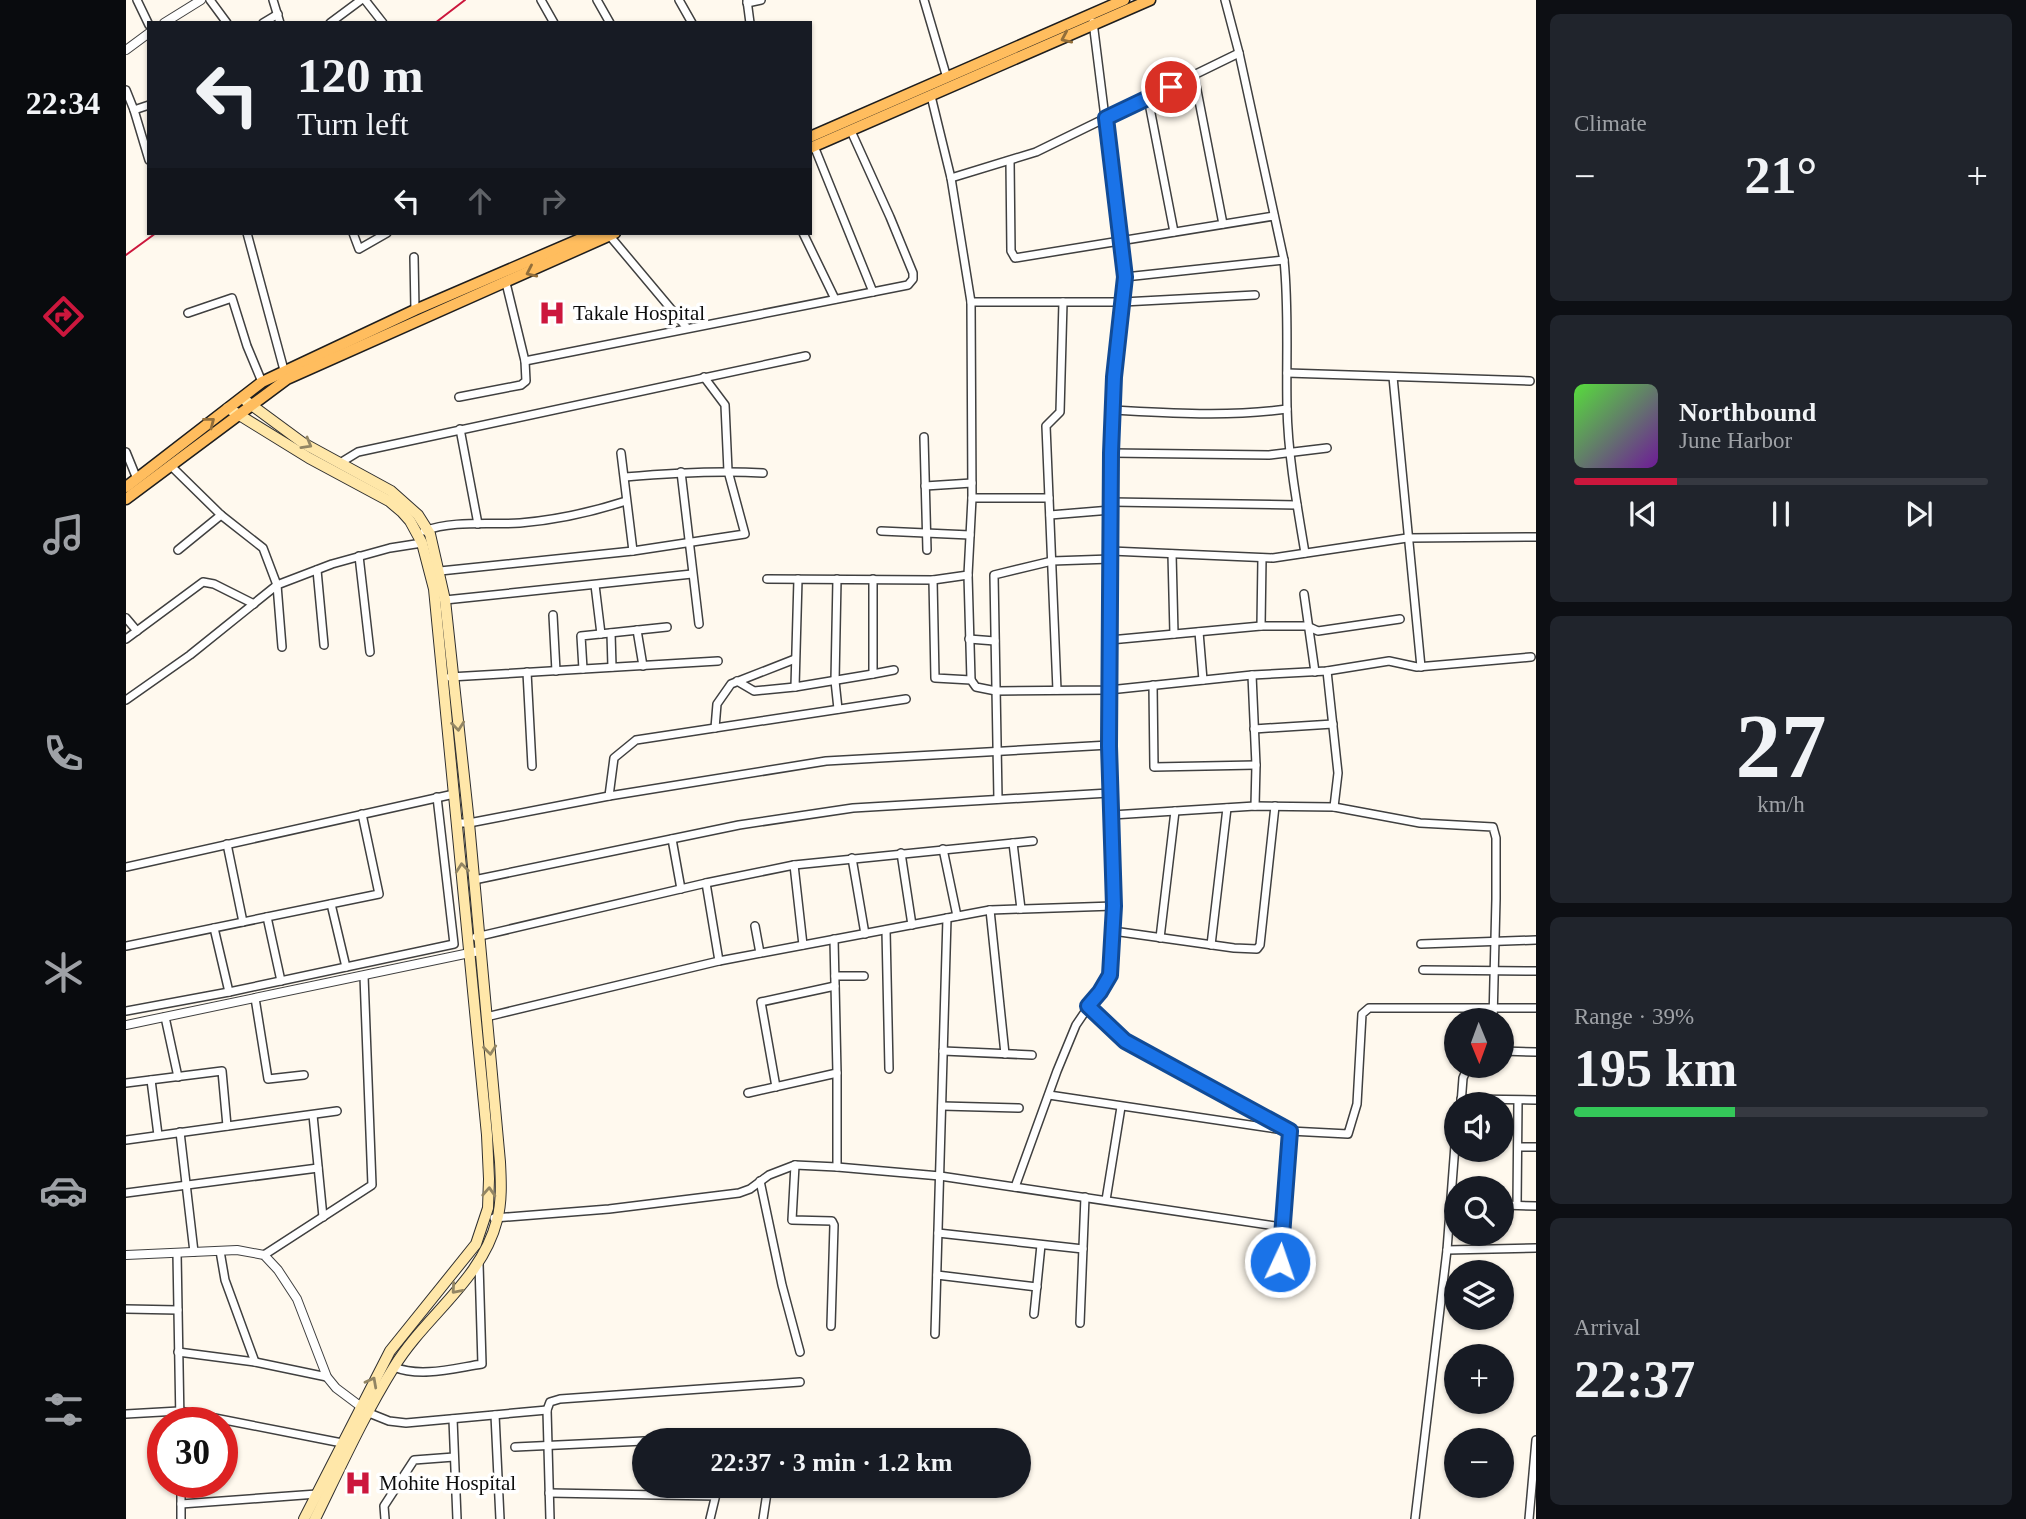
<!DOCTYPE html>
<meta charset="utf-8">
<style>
:root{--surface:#171b24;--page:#20242c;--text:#f1f3f6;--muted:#9ea1a6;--line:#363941;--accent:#cc173d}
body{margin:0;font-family:"Times New Roman",serif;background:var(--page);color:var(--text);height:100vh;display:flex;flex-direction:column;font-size:26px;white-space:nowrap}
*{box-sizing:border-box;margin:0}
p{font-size:23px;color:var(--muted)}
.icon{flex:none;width:38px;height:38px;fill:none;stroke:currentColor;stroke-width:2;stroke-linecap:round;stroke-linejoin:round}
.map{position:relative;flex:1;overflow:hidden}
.panel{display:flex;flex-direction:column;gap:14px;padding:14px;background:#0d0f14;width:490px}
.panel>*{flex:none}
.banner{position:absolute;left:21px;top:21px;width:665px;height:214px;border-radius:0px;box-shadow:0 2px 5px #0004;background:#171b24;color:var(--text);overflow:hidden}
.needle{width:46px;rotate:179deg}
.buttons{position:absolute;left:1318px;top:1008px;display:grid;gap:14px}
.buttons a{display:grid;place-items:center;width:70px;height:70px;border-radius:50%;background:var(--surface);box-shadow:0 2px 5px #0004;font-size:35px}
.speed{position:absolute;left:21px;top:1407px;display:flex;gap:14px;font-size:35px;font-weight:700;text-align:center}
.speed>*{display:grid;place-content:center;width:91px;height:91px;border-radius:50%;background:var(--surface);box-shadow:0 2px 5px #0004;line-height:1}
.speed .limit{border:10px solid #d22;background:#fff;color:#111}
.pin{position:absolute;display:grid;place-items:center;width:60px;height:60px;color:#fff;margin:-30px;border:4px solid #fff;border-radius:50%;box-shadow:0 2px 7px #0007}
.me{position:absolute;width:77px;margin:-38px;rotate:3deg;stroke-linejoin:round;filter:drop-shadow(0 0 5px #0008)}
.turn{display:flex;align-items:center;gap:24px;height:147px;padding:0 35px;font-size:32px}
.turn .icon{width:91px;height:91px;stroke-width:2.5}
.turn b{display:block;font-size:49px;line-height:60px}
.lanes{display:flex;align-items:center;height:66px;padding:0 35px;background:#0003;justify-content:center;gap:35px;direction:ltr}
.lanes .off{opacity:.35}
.big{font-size:52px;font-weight:700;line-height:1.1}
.panel .widget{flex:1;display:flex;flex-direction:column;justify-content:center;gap:10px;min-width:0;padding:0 24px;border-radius:10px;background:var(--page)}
.panel .dial{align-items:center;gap:0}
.dial b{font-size:91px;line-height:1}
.song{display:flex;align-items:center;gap:21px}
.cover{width:84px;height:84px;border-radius:10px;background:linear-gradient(135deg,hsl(110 70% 55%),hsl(280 70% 35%))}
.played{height:7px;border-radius:4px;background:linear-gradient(90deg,var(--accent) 25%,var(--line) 25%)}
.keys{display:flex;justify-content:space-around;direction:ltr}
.heat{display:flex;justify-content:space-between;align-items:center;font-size:38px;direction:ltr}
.charge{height:10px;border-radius:5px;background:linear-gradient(90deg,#34c759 39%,var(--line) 0)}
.trip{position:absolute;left:506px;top:1428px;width:399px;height:70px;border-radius:35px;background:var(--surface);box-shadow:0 2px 5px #0004;font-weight:700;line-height:70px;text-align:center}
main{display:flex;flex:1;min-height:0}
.menu{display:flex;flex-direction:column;width:126px;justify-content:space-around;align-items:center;background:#090b0e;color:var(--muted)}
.menu .icon{width:49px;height:49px}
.menu .on{color:var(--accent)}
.menu b{font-size:32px;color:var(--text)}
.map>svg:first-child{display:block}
</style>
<main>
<nav class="menu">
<b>22:34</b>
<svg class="icon on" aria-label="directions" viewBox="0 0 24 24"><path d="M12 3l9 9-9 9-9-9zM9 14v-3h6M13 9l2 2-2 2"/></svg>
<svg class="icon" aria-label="music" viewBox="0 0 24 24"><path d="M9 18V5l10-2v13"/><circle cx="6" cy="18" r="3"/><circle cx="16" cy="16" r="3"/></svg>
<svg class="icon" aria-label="phone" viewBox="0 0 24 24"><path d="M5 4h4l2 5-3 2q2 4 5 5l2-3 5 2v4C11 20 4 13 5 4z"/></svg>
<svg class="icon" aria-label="climate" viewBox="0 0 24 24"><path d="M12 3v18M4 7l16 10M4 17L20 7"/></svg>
<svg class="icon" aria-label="car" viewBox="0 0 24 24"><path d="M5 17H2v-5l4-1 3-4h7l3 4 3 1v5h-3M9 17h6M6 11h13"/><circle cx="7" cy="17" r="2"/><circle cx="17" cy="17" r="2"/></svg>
<svg class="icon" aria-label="filters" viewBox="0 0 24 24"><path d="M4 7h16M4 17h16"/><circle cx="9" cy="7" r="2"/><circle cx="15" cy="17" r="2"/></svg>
</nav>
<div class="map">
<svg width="1410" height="1519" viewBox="0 0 1410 1519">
<rect width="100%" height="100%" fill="#fff9ee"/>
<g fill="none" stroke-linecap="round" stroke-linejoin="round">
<defs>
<g id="minor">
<polyline points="11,0 23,25"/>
<polyline points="84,0 101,23"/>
<polyline points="147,0 154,23"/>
<polyline points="239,0 257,23"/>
<polyline points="415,0 428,23"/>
<polyline points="471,0 484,23"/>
<polyline points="553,0 566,23"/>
<polyline points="621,0 624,23"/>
<polyline points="798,0 821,78"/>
<path d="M1099,0L1113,53L1158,260C1163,309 1160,358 1161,407C1162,456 1171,505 1179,553"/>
<polyline points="621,3 635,0"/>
<polyline points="137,23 152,14"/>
<polyline points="204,23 235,0"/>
<polyline points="1068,75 1097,224"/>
<polyline points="0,90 8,110 23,105"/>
<polyline points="805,96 825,178 845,302 846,498 842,575 845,680"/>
<polyline points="1022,98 1048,232"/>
<polyline points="8,110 23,160"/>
<polyline points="688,146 747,292"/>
<polyline points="884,161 885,251 889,258 1148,216"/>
<polyline points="825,178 910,152 1113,53"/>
<polyline points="121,233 158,370"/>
<polyline points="227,233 233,249 261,233"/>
<polyline points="677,233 709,299"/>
<polyline points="483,235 561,328"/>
<polyline points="288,257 289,310"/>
<polyline points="999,277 1158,260"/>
<polyline points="845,302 997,302 1129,295"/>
<polyline points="62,313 106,298 121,346 136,382"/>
<polyline points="399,361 782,285 787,279 787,273 764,217 725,131"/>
<polyline points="1161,373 1404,381"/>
<polyline points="1267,377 1295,667"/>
<polyline points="333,397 395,385 400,381 399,361 380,283"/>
<path d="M987,410C1045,413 1103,417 1161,409"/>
<polyline points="334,429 352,524"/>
<polyline points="798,437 801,550"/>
<polyline points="0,452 11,479"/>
<polyline points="495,453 507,551"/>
<polyline points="985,453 1143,455 1201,448"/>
<polyline points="214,463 232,452 680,356"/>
<polyline points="44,465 95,515 137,548 151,585 156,647"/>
<polyline points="555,472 573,624"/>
<path d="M499,477C545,473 590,470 637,473"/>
<polyline points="799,486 846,483"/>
<polyline points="846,498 923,498"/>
<polyline points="985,502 1171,505"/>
<polyline points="924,515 985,510"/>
<path d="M298,531C328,520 363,525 394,523C430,520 466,512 500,501"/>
<polyline points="755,531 844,535"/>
<polyline points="52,550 95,515"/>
<polyline points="985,551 1147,558 1281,538 1410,537"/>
<polyline points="1046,554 1048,634"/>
<polyline points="233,556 244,652"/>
<polyline points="191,570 198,645"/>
<polyline points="314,571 507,551 619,534 602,471 599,405 578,377"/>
<polyline points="641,579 807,580 842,575"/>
<polyline points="672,579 669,687 747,674 747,579"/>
<polyline points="711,579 709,681 712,709"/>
<polyline points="807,580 809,678 845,680 850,687 870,691 983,690 1126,675 1201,671 1263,661 1291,667 1405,657"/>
<polyline points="469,585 475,634"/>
<polyline points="1178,594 1189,672"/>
<polyline points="319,600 566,574"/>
<polyline points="427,615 430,671"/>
<polyline points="0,618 11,631"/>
<polyline points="1135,626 1136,558"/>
<polyline points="511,630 517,666"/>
<polyline points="1073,632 1077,680"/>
<polyline points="485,633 486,667"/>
<polyline points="0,639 77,582 88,584 128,604"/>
<polyline points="843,639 869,641"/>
<polyline points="984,640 1135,626 1181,626 1192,631 1274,619"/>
<polyline points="457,669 455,636 541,627"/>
<polyline points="401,672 406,766"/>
<polyline points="747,674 768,670"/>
<polyline points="1126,675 1130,765 1129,806"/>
<polyline points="324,677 592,661"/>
<polyline points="611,681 628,691 669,687"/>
<polyline points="1027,685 1028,767 1130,765"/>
<polyline points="931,690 920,426 934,412 937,302"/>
<polyline points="0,700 64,655 151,585 206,564 264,548 296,543"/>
<polyline points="589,728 591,704 605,684 669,659"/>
<polyline points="1128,729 1207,724"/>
<polyline points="483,796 488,758 510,740 780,699"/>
<polyline points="872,799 868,575 926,561 985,559"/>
<polyline points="1208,807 1294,823 1367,827 1370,838 1370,899 1367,1020"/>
<polyline points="986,815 1129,806 1208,807 1212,773 1201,671"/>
<polyline points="331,823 343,823 483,796 700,761 983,745"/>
<polyline points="546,839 555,889"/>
<polyline points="887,843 895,909"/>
<polyline points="101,844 117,922"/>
<polyline points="817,849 831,916"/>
<polyline points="775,853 786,925"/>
<polyline points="726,858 739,934"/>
<polyline points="668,865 677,945"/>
<polyline points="0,867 328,794"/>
<polyline points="348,880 613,825 727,808 983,793"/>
<polyline points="580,883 593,961"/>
<polyline points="205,904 220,967"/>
<polyline points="864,910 879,1054"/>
<polyline points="141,917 155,981"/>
<polyline points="629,926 634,953"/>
<polyline points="88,928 103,992"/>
<polyline points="760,930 763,1069"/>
<polyline points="987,931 1108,948 1131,949 1134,945 1149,806"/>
<polyline points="350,937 580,883 668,865 907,841"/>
<polyline points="1034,938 1049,811"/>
<polyline points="1295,944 1410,940"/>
<polyline points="1085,945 1101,808"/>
<polyline points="0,946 253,894 236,814"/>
<polyline points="1297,970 1410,971"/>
<polyline points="709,976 738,976"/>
<polyline points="129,998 142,1079 178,1075"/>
<polyline points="963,1006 999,1041 1157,1128"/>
<polyline points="0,1011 103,992 328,944 311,797"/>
<polyline points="39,1017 52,1077"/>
<polyline points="360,1017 593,961 864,910 988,906"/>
<polyline points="817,1051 906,1055"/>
<polyline points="1376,1051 1410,1052"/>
<polyline points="711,1073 711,1167"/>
<polyline points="25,1080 32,1135"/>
<polyline points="0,1083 96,1071 101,1126"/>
<polyline points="650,1087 635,1002 709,986"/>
<polyline points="622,1093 711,1073 708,939"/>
<polyline points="923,1095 1164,1131 1222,1134 1231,1104 1236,1014 1243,1008 1410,1008"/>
<polyline points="1335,1099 1410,1100"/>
<polyline points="1335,1104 1337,1078 1340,1071 1362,1069 1365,1066"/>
<polyline points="816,1106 893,1108"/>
<polyline points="187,1115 197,1217"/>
<polyline points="54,1132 68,1252"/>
<polyline points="0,1140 211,1111"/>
<polyline points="1393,1147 1410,1147"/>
<polyline points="669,1165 666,1220 706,1221 708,1225 705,1326"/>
<polyline points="634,1181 656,1285 674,1352"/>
<polyline points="889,1187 931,1071 950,1025 984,975 987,958 988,906 983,745 985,453 988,377 999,277 967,22"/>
<polyline points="0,1193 192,1168"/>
<polyline points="980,1200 995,1107"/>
<polyline points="1376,1205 1410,1206"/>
<polyline points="1391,1205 1392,1101"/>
<polyline points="368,1218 483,1209 613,1193 624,1189 643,1175 669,1165 711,1167 814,1176 1156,1227"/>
<polyline points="812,1233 957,1249"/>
<polyline points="1321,1250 1410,1248"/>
<polyline points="94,1251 99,1280 129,1362"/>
<polyline points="51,1253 54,1423"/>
<polyline points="138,1255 246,1185 238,976"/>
<polyline points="1155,1262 1164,1131"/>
<polyline points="811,1275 911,1287"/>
<polyline points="0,1309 52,1310"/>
<polyline points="908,1314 915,1245"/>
<polyline points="954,1323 959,1197"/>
<polyline points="809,1334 821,918"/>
<polyline points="52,1352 129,1362 201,1377"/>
<path d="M268,1367C295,1378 329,1368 356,1364L353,1264"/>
<polyline points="243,1413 263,1421 280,1423 421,1410"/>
<polyline points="0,1414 53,1411 216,1443"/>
<polyline points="369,1415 374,1519"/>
<polyline points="327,1419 331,1519"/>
<polyline points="538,1440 683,1434"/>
<polyline points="389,1447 518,1441"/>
<polyline points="55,1482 55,1519"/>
<polyline points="423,1493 589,1496"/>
<polyline points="55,1504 191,1494"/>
<polyline points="259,1519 258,1506 288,1460 328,1457"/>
<polyline points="424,1519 421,1410 424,1402 434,1399 674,1382"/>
<polyline points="584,1519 592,1486"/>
<polyline points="637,1519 642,1486"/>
<polyline points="1289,1519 1321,1250 1330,1132"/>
<polyline points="1403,1519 1410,1440"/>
</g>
<g id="tertiary">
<polyline points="38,23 75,0"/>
<polyline points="0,50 23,33"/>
<polyline points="0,1025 353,951"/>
<polyline points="0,1255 111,1250 138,1255 152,1270 171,1299 201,1377 210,1388 238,1409"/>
</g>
<g id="secondary">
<path d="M120,401L177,443L265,491L292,515L304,534L319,600L343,823L374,1162C375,1181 376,1202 371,1220C356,1280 299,1316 268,1367C238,1415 214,1468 189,1519"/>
<polyline points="102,408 183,458 263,501 276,512 284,521 296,543 308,589 361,1135 363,1179 362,1208 350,1244 264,1351 178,1519"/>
</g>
<g id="primary">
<polyline points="684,137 998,0"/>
<polyline points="684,148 1024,0"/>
<polyline points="0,487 136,382 289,310 468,233"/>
<polyline points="0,499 161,379 489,233"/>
</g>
</defs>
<use href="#minor" stroke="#404040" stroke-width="10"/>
<use href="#tertiary" stroke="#404040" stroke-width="10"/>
<use href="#secondary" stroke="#2f2f2f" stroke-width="12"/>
<use href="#primary" stroke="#1e1e1e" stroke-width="13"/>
<use href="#minor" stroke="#fff" stroke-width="7"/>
<use href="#tertiary" stroke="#fff" stroke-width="8"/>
<use href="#secondary" stroke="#ffe7a9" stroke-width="10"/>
<use href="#primary" stroke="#ffbd5e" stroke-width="10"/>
<g stroke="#cc173d" stroke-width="2">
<polyline points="309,23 339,0"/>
<polyline points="0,255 30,233"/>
</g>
</g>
<defs><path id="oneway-chevron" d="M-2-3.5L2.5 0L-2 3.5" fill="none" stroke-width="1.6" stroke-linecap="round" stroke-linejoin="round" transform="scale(1.75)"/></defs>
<g stroke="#926e3a">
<use href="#oneway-chevron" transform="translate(940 38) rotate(156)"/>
<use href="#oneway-chevron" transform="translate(405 272) rotate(155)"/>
<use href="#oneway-chevron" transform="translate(84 422) rotate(-38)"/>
</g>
<g stroke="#928563">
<use href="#oneway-chevron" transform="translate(181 444) rotate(30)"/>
<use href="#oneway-chevron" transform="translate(332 726) rotate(84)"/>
<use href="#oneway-chevron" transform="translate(336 868) rotate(-96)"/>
<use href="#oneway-chevron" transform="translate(364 1050) rotate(84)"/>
<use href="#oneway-chevron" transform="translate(363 1192) rotate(-87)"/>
<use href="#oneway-chevron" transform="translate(330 1289) rotate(131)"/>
<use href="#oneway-chevron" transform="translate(246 1382) rotate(-62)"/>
</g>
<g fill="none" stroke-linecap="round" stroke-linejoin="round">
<defs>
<polyline id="route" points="1045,87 980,118 999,277 988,377 985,453 983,746 988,906 984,975 974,992 962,1006 999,1041 1164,1131 1154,1262"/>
</defs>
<use href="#route" stroke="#114b97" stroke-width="18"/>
<use href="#route" stroke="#1a73e8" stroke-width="12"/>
</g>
<defs>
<symbol id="hospital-bare" viewBox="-9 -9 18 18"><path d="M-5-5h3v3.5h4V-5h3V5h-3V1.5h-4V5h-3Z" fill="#cc173d" stroke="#fff" stroke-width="2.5" paint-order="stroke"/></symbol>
</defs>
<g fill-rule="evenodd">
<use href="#hospital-bare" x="407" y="294" width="38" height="38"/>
<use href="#hospital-bare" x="213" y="1464" width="38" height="38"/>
</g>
<g text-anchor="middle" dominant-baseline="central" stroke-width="7" stroke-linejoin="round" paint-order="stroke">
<g font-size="21" fill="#0d0d0d" stroke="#fff" text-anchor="start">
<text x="447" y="313">Takale Hospital</text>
<text x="253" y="1483">Mohite Hospital</text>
</g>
</g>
</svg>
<div class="buttons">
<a><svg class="needle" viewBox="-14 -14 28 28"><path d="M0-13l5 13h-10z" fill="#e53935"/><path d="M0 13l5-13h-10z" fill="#9ea1a6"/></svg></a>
<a><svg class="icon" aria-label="sound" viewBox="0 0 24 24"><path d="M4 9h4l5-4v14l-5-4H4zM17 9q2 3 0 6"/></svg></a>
<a><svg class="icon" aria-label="search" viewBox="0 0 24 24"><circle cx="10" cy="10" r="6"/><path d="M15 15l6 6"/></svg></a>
<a><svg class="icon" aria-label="layers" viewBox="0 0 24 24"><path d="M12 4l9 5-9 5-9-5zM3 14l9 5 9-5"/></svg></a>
<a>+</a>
<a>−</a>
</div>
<div class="speed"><div class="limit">30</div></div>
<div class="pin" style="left:1045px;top:87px;background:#d93025"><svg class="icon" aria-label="arrive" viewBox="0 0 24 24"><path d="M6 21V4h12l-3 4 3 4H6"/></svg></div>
<svg class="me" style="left:1154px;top:1262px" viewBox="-20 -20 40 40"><circle r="17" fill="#1a73e8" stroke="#fff" stroke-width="3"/><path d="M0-11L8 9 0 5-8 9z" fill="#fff"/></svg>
<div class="trip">22:37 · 3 min · 1.2 km</div>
<div class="banner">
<div class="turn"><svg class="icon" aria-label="left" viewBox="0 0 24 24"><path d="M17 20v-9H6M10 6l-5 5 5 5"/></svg><div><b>120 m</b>Turn left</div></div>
<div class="lanes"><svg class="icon" aria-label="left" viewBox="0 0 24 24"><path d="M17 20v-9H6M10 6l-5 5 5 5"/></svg><svg class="icon off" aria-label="ahead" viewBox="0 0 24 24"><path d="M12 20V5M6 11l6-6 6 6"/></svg><svg class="icon off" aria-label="right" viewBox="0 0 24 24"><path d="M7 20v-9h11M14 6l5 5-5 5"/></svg></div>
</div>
</div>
<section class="panel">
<div class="widget"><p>Climate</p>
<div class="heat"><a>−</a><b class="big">21°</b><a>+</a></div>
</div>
<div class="widget">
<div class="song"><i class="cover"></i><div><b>Northbound</b><p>June Harbor</p></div></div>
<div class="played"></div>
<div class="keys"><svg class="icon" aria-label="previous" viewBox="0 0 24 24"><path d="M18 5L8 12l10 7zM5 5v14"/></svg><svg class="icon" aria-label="pause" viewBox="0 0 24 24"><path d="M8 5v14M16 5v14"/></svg><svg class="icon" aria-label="next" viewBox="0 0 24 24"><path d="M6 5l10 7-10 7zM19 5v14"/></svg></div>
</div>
<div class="widget dial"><b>27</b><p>km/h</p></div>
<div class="widget"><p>Range · 39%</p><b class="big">195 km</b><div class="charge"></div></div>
<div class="widget"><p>Arrival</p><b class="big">22:37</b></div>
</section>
</main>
